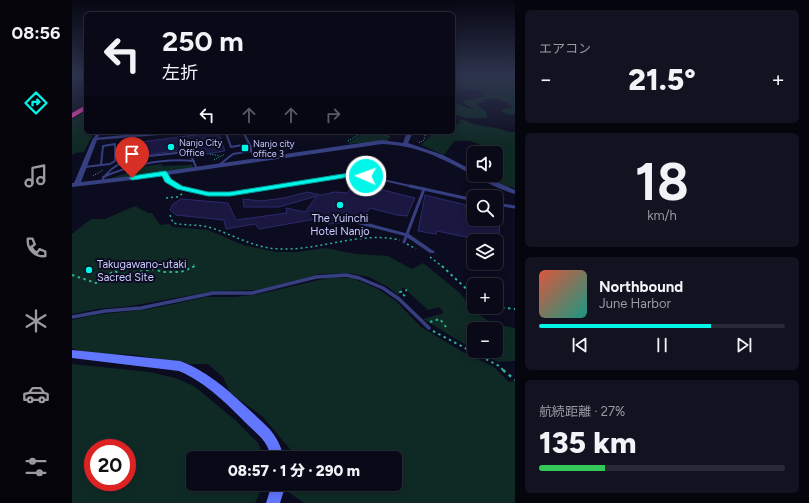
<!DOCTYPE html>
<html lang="ja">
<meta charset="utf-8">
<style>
:root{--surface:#090918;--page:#121221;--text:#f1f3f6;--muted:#999aa2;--line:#292a37;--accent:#00f6e8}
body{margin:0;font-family:Figtree,"Noto Sans JP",sans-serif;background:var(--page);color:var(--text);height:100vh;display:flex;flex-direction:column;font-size:15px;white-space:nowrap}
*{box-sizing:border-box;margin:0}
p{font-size:13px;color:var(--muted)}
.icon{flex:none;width:22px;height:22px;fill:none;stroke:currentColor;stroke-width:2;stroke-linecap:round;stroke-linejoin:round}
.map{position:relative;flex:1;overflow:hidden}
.side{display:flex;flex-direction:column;gap:10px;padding:10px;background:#05050d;width:294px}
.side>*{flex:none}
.banner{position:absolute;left:12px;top:12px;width:371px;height:122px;border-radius:6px;box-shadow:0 2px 10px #0003,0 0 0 1px var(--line);background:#090918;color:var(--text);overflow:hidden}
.controls{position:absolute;left:395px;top:146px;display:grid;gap:8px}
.controls a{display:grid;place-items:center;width:36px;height:36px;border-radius:6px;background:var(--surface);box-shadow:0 2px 10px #0003,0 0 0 1px var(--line);font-size:20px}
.speed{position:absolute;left:12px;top:439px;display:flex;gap:8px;font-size:20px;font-weight:700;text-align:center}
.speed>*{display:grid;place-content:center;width:52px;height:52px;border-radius:50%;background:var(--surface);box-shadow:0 2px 10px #0003,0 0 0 1px var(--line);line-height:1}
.speed .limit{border:6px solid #d22;background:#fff;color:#111}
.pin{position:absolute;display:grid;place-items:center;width:34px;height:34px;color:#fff;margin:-41px -17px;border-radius:50% 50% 50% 0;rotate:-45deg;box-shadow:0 0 4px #0007}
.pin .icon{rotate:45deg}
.me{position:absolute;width:44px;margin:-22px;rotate:272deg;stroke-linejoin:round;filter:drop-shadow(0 0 3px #0008)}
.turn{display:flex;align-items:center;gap:14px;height:84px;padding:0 12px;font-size:18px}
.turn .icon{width:52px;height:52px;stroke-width:2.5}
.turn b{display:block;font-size:28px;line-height:34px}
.lanes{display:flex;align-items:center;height:38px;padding:0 12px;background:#0003;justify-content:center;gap:20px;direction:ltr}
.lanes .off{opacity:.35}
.big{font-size:30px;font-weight:800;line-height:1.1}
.side .tile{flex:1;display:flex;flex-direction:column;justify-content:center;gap:6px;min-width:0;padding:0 14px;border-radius:6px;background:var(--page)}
.side .dial{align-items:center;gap:0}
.dial b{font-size:52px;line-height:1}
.song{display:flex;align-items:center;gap:12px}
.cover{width:48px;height:48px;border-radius:6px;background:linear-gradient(135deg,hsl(10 70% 55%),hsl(170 70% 35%))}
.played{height:4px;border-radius:2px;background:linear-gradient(90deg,var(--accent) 70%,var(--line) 70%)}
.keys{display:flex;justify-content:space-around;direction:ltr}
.heat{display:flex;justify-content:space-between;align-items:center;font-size:22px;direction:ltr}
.charge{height:6px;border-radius:3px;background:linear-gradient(90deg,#34c759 27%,var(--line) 0)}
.trip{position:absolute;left:114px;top:451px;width:216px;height:40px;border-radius:6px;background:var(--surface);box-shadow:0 2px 10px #0003,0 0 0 1px var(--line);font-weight:800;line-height:40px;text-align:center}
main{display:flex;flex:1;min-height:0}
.tab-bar{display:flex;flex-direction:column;width:72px;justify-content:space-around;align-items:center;background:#04040a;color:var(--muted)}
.tab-bar .icon{width:28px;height:28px}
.tab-bar .current{color:var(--accent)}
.tab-bar b{font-size:18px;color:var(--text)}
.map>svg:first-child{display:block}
</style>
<main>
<nav class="tab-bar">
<b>08:56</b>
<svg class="icon current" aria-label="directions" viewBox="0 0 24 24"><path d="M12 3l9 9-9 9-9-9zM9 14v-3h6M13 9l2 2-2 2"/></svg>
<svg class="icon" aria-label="music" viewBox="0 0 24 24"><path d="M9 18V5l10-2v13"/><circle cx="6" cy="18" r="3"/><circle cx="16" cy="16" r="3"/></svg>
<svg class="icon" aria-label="phone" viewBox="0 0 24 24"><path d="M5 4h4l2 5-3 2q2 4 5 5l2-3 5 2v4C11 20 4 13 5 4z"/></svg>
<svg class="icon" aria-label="climate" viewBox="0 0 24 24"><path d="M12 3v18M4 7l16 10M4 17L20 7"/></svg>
<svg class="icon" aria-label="car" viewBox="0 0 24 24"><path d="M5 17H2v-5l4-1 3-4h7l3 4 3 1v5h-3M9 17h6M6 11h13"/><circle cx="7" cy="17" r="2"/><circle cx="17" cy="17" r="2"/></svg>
<svg class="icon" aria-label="filters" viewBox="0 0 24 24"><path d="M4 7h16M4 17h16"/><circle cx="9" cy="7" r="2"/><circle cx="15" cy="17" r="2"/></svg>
</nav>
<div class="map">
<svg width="443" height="503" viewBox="0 0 443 503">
<rect width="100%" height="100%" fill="#0c0c20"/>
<g fill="#0f2a25" fill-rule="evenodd">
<path d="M443,75V114L437,115L430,112V110L441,107C432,99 422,98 411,99L412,102L404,103L415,113V118H395L381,114V102C387,103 394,109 401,109L392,103L393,101L413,96L409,94L413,91L381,88V76Z"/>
<polygon points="14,112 14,132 22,132 12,152 4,153 0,155 0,119"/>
<path d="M390,119C401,125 412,126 424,128C431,129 436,133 443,132V188L432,185L413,175H424V167L431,164L424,157V153C416,153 411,146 404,143C397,140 390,140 382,141L372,155L349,145L362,132H381V126L388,123L387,121Z"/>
<polygon points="292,132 304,132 317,137 316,141 275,144"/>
<polygon points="120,163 121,168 115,169 34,180 35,178 37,179 66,169 66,167 90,164 90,166 119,165"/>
<polygon points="63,206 76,213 80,213 88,225 97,224 101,227 136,230 171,245 204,252 225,252 253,248 284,254 316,256 340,269 351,263 388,293 402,311 421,324 443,328 443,361 426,362 405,351 424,351 424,329 402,329 402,350 351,319 372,313 367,307 356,310 331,287 326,295 316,287 297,277 276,273 247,274 185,290 142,291 59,306 25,309 0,314 0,234 19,219 33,219"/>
<polygon points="260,277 280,278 306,289 324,301 349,327 389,351 422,367 437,382 443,381 443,503 232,503 215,491 218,484 323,484 323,458 219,458 218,449 190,416 158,393 151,377 136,364 117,364 64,355 12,353 0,348 0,320 23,315 78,309 134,297 163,297 187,294"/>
<path d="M0,364L78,372L103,378L122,386L163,420L186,443L192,458H121V484H192L183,503H0ZM21,448H55V482H21Z"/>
</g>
<g fill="#1a1841" stroke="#2c296e">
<polygon points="146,132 153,151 122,156 121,150 111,150 65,156 46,161 46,145"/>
<polygon points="283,183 343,198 335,216 325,215 298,208 292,217 282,221 269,223 257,224 244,219 187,229 183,224 154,229 152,220 104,215 98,210 101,204 109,199 156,203 164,220 215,213 214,208 233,212 245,196 207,207 172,207 171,199 189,201 212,198 235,192 249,195 263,192 275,193"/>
<polygon points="353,195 394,205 394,209 402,211 402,219 428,219 427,241 412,241 365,231 364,234 346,231"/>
</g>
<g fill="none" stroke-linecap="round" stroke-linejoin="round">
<g stroke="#2bb396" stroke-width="1" stroke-dasharray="1 1.5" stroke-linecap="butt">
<polyline points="306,132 318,137"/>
<polyline points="276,141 291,132"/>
<polyline points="347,143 352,140 354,132"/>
<polyline points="183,146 185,146 190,154"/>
<polyline points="138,154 148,156"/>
<polyline points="142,160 153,154"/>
<polyline points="21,176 31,170"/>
</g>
<g stroke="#2bb396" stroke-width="1.5" stroke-dasharray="2 3" stroke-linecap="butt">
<polyline points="94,198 105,197 110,194"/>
<path d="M98,215L101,223C114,226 127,224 140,228C164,236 184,249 210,249C250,250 288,231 328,240"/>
<polyline points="335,244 344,249"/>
<polyline points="358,257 371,267"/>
<polyline points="120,267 123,266 122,264"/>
</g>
<g stroke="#2bb396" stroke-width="2" stroke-dasharray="2.5 3.5" stroke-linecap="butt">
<polyline points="370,266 402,296"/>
<polyline points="0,275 24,283 42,271 45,272 51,270 52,275 81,269 91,272 109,272 123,266"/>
<polyline points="333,296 328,292 335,290"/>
<polyline points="424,307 443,309"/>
<polyline points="358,322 368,319 374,327"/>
<polyline points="361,331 427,366 432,371"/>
</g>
<polyline stroke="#2bb396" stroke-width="2.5" stroke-dasharray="3 4.5" stroke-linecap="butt" points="431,370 443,380"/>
<g stroke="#363f80" stroke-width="2">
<polyline points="171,132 179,147 179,151"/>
<polyline points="154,133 159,147 176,144"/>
<polyline points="147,165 161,154 179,151 183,160"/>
<polyline points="12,167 38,164 43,161 43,144 31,146 29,165"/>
<polyline points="93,174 101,184 106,187"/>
<path d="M31,177C60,165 90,158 122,161"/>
<path d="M29,182C44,153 83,157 111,152L120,158L125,169"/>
<polyline points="204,187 277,175 294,176 342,187"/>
</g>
<g stroke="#363f80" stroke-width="3">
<path d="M104,186C136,201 176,191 210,186"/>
<polyline points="338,186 402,200"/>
<polyline points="424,204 443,207"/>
<polyline points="332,242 352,189"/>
</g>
<polyline stroke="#363f80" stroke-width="3.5" points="0,317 33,311 69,308 141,293 180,293 244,277 274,275 287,278 311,288 327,299 357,328"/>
<g fill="#363f80" fill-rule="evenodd">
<polygon points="25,133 28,134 24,140 22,140 21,139"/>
<polygon points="288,221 337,234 363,252 362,253 358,253 333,236 286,224 285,223"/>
</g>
<path fill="#363f80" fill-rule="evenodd" d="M83,132H103L100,134L25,140L9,182L60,176L310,140L331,143L335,132H341L336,143L371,155L402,171V175H409L443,190V194C416,186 393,169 367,158C349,149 330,145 310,144L60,180L0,187V183H2L21,138Z"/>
<g fill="#6277ff" fill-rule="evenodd">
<path d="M0,350L108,361C138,372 160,394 183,415C190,422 199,429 204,438C208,444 210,451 212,458H200C198,454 197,450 195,446C191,438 183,432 177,426C156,405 135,383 107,371L0,358Z"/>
<polygon points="200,484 214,484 208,503 194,503"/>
</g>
<polygon fill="#ff46bc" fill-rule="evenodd" points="14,105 14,110 0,118 0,113"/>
</g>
<linearGradient id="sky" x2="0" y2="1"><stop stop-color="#070712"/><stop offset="0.52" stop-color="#2e344e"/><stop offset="1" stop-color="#2e344e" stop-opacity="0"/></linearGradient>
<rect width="443" height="145" fill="url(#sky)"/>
<polygon fill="#00f6e8" stroke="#00a097" points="93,171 95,172 99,179 110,186 136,192 158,192 277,173 294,174 297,176 294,179 277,177 158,196 136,196 105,189 93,182 90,176 60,180 57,178 60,176"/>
<g fill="#00f6e8" stroke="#0c0c20" stroke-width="1.5">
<circle cx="99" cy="147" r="4"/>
<rect x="169" y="144" width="8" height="8" rx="2"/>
<circle cx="268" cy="205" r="4"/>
<circle cx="17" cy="270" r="4"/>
</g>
<g text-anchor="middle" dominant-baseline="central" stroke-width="4" stroke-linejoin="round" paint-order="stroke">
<g font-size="9" fill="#cbcdff" stroke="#0c0c20" text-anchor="start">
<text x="107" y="142">Nanjo City<tspan x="107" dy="10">Office</tspan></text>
<text x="181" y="143">Nanjo city<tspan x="181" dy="10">office 3</tspan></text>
</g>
<g font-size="11" fill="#cbcdff" stroke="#0c0c20">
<text x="268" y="218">The Yuinchi<tspan x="268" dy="13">Hotel Nanjo</tspan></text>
<text x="25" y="264" text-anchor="start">Takugawano-utaki<tspan x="25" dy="13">Sacred Site</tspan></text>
</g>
</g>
</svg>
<div class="controls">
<a><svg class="icon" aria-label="sound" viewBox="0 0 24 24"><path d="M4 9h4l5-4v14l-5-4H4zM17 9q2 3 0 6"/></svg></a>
<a><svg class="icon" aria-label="search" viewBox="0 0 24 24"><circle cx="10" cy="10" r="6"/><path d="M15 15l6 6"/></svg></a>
<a><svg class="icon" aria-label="layers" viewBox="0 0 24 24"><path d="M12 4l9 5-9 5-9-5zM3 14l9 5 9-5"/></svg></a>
<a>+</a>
<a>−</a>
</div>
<div class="speed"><div class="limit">20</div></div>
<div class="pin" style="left:60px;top:178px;background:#d93025"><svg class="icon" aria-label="arrive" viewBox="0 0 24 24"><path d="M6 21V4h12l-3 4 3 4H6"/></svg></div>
<svg class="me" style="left:294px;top:176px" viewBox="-20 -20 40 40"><circle r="17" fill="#00f6e8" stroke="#fff" stroke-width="3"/><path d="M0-11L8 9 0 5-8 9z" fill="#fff"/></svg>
<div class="trip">08:57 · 1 分 · 290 m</div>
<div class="banner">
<div class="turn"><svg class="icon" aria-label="left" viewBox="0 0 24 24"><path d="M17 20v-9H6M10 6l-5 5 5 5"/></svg><div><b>250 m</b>左折</div></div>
<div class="lanes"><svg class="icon" aria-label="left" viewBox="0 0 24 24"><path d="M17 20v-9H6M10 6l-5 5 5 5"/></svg><svg class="icon off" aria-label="ahead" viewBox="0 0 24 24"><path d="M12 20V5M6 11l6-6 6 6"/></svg><svg class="icon off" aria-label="ahead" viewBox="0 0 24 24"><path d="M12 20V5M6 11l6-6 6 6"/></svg><svg class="icon off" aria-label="right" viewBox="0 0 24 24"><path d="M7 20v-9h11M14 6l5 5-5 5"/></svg></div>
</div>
</div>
<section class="side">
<div class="tile"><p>エアコン</p>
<div class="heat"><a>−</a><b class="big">21.5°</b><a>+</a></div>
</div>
<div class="tile dial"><b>18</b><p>km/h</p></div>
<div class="tile">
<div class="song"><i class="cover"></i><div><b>Northbound</b><p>June Harbor</p></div></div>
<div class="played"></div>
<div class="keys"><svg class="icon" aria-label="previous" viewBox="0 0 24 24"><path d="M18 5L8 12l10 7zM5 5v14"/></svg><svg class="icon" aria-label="pause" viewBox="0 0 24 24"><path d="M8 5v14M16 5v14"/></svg><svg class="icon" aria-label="next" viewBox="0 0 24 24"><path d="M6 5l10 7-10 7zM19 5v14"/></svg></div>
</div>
<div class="tile"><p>航続距離 · 27%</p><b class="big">135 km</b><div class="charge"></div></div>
</section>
</main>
